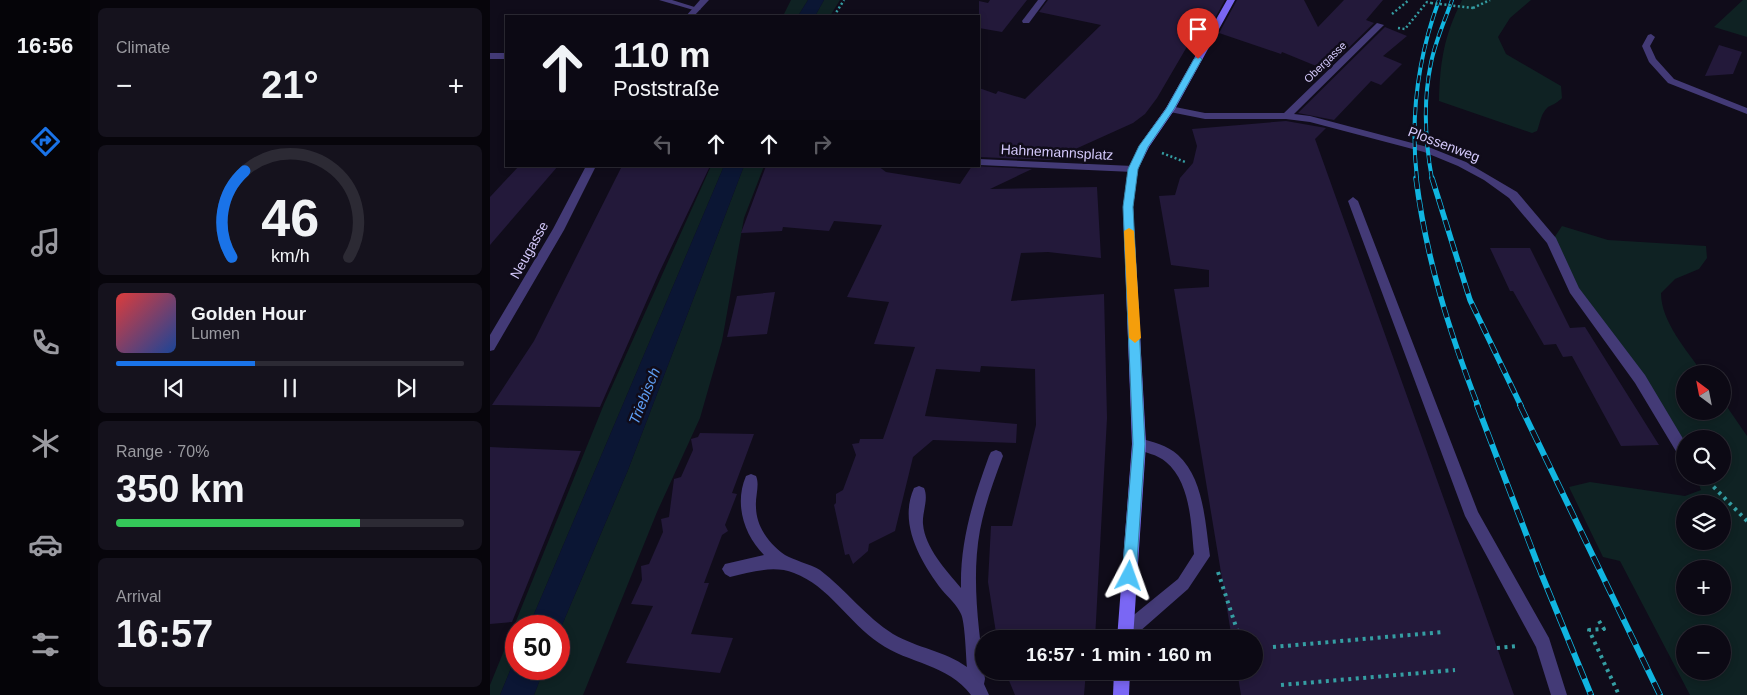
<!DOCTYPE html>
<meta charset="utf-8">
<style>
:root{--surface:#0c0914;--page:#15121d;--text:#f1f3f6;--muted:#9a9aa0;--line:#2c2a34;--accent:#1a73e8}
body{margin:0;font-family:Arial,sans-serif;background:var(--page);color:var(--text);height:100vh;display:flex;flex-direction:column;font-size:19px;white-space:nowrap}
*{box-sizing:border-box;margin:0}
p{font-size:16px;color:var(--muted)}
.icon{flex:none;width:28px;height:28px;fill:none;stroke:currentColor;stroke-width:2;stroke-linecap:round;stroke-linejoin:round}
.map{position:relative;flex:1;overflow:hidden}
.side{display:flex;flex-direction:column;gap:8px;padding:8px;background:#07050b;width:400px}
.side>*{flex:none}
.banner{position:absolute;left:15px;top:15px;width:475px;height:152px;border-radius:0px;box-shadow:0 2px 8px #0003,0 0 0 1px var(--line);background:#0c0914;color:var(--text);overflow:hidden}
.needle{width:32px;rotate:328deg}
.tools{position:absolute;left:1186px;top:365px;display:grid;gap:10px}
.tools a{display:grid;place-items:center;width:55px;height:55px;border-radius:50%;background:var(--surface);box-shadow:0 2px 8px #0003,0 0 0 1px var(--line);font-size:25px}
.speed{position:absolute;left:15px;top:615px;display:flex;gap:10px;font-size:25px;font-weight:700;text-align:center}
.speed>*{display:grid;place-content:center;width:65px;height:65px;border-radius:50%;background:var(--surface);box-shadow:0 2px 8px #0003,0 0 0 1px var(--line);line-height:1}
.speed .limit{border:8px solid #d22;background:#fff;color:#111}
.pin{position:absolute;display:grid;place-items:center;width:42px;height:42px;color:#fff;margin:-51px -21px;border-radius:50% 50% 50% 0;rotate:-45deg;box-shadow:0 0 5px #0007}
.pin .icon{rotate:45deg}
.me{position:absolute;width:55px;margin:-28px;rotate:4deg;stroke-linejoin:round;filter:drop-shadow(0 0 4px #0008)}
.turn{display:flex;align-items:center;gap:18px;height:105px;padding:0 25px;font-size:22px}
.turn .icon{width:65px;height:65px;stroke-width:2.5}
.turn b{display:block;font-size:35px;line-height:42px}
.lanes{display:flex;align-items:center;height:48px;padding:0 25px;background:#0003;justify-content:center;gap:25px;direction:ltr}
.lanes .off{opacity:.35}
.big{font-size:38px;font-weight:800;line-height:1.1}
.side .card{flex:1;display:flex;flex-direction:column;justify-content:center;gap:8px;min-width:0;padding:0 18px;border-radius:8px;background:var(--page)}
.side .dial{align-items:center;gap:0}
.dial svg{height:130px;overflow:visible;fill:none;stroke:var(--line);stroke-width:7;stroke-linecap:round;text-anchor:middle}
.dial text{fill:var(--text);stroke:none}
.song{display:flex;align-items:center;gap:15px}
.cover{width:60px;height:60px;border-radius:8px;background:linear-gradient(135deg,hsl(0 70% 55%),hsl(220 70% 35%))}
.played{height:5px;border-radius:2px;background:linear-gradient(90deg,var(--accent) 40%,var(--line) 40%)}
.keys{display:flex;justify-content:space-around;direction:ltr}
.heat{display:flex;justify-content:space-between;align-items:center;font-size:28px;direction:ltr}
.charge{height:8px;border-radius:4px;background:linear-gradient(90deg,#34c759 70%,var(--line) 0)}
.trip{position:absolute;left:485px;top:630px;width:288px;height:50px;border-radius:25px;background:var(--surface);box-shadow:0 2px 8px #0003,0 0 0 1px var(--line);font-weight:800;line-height:50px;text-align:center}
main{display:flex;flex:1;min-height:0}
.tabs{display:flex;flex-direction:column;width:90px;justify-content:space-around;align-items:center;background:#050408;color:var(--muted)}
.tabs .icon{width:35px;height:35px}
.tabs .selected{color:var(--accent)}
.tabs b{font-size:22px;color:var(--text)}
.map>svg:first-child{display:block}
</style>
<main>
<nav class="tabs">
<b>16:56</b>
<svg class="icon selected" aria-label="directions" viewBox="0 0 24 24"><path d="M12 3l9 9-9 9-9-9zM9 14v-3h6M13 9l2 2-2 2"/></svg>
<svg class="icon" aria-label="music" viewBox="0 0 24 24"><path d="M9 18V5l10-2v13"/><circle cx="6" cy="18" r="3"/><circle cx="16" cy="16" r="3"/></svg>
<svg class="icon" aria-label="phone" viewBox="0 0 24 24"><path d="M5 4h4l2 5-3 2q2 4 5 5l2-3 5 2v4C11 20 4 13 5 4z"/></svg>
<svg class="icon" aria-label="climate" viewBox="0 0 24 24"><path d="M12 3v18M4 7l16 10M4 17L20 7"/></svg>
<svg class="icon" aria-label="car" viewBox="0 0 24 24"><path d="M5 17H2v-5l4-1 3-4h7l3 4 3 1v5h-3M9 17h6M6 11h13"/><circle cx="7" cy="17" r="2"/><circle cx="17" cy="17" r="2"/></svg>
<svg class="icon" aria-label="filters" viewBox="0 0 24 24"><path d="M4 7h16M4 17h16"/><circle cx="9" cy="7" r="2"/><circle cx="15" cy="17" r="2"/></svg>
</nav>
<section class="side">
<div class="card"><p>Climate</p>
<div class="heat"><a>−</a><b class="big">21°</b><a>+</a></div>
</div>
<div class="card dial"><svg viewBox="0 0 100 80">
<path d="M14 69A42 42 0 1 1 86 69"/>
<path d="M14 69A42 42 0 0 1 22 16" stroke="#1a73e8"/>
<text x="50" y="56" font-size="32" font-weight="700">46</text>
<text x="50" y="72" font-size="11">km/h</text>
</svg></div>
<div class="card">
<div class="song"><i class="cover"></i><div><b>Golden Hour</b><p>Lumen</p></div></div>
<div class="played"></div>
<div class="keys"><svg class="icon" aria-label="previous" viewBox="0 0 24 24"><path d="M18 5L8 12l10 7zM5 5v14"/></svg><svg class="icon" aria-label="pause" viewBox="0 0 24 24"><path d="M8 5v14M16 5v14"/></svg><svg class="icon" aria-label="next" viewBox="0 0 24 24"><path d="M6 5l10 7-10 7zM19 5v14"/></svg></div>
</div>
<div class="card"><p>Range · 70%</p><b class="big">350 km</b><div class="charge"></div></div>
<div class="card"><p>Arrival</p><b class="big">16:57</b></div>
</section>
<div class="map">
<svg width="1257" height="695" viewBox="0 0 1257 695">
<rect width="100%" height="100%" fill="#100c1a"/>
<g fill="#0f2223" fill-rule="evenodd">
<polygon points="301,0 318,0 308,16 293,16"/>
<polygon points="334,0 350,0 340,16 325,16"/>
<path d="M972,0H1041L1020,18L1008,37L1016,54L1071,86L1072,98C1067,103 1064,104 1058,107C1051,113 1050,123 1047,131L1042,133L949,101C950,61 954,36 972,0Z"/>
<polygon points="1253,0 1257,0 1257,37 1224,27"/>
<polygon points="221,166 234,166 39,626 26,626 26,656 10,695 0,695 0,685 114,404"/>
<polygon points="254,166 274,166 254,218 232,341 210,418 167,512 93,695 44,695 54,669 69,669 69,632 138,470"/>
<path d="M1072,226L1118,240L1216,246L1217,258L1209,269L1185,279L1171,293C1171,322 1197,350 1213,374H1195V411H1232L1233,401L1257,436V695H1200L1130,561L1113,557L1079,487L1100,482L1195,496L1211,490L1206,476H1232V439H1195V454L1084,290L1062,241ZM1195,504H1232V541H1195ZM1195,569H1232V606H1195ZM1195,634H1232V671H1195Z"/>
</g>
<g fill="#0b1634">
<polygon points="318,0 334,0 325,16 308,16"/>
<polygon points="234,166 254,166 138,470 69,632 69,626 39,626"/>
<polygon points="26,656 26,669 54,669 44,695 10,695"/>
</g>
<g fill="#23193a">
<polygon points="500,0 537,0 512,32 489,28 489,1 498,3"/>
<polygon points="558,0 735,0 719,29 709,26 667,98 655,114 643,123 561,160 489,157 489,88 506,94 508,91 535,99 611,25 549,12"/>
<polygon points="747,0 814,0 828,27 854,0 893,0 876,20 884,23 836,70 792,52 791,54 729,33"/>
<polygon points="895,27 917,36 893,56 912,64 891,85 881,81 844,120 808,113"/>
<polygon points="1229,45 1252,52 1243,74 1215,76"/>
<polygon points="796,121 836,128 825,139 1024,695 751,695 747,671 764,671 764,639 742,639 684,289 719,287 719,270 681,265 669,196 685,195 690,178 703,163 707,146 702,129"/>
<polygon points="29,166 68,166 0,245 0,197"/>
<polygon points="132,166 220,166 169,273 110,407 2,405 44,341"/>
<polygon points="276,166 388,166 396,172 470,184 482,166 542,169 500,189 607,187 611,258 558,252 531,253 521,301 614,294 617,418 605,639 507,639 498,582 501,526 522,526 546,425 545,369 491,366 490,372 446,369 435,416 527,424 526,443 443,440 423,457 405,531 379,544 378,551 363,564 359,554 355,555 344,505 346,503 346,494 353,490 366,455 362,444 369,443 370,439 393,439 425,347 384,344 399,302 357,297 392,225 344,221 339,231 293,227 292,231 251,233"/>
<polygon points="1000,248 1040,248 1080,328 1095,327 1169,445 1131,446 1082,356 1073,357 1066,344 1054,345 1023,291 1020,291"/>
<polygon points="285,292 277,334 237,337 247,296"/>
<polygon points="210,433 264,434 242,493 247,494 235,525 238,531 232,535 214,583 219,583 201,634 243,638 230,673 136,663 163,606 141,604 152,580 151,566 159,564 173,532 171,519 179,517 184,479 191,477 203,450 201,439 208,437"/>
<polygon points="0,447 91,451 22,622 0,624"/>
<polygon points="515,671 596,671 594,695 525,695"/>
</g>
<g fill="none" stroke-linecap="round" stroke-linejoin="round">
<g stroke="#359ea3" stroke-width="2.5" stroke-dasharray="2 2.5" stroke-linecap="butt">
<polyline points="983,8 1000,0"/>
<polyline points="902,14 919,0"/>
<polyline points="344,16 354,0"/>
<polyline points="908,28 915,29 937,2 941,3"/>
<polyline points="672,153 695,162"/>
</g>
<g stroke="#359ea3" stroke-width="4" stroke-dasharray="3 4.5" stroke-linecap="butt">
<polyline points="1213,476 1257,521"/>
<polyline points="728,572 750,639"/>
<polyline points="1109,621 1114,629 1099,630 1129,695"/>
<polyline points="783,647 953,632"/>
<polyline points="1007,648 1028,646"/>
<polyline points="655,673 685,671"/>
<polyline points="791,685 965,670"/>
</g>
<g fill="#433a76" fill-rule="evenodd">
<polygon points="887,23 894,25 804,114 820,116 941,148 976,162 1027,192 1066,238 1089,288 1155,375 1195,442 1195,460 1190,458 1145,383 1080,293 1057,243 1019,198 994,180 968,166 934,152 820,122 796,119 715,119 680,112 675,109 680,106 715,113 794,113"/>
<polygon points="1161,34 1165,37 1160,46 1166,59 1184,79 1257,108 1257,114 1178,83 1159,62 1152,46 1158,35"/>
<polygon points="863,197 868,201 988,512 1059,638 1077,695 1061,695 1046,647 975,516 858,201"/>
<path d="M649,438C663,442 677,445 688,455C714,479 715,522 720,556L698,589L641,639H629L627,633L629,627L688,579L704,554C701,525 701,483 676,462C667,454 655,453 644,448L642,444L644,440Z"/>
<path d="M506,450L511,452L513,456C504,480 495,504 490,530C481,580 489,630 495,679L494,684L499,695H481C458,664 419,664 389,643C359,623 339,586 304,573C284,565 260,572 240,577L235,574L232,569L235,564L274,555C254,535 244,504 256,476L261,474L266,476C270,485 265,497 266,507C266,526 279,544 295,555C303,560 320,564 330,570C356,590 376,617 403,634C427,648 455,651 477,667C476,656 475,622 471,614C467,605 458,597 452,590C431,562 408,524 424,488L429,486L434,488C439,499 432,512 433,524C435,548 456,570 471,588C470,541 483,500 499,456L501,452Z"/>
</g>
<g fill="#433a76" fill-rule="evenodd">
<polygon points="169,0 182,0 211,9 207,11"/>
<polygon points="548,0 556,0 539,23 533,23 532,21"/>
<rect x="0" y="53" width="16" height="6"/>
<polygon points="489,159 643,166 648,169 643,172 489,165"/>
</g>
<g fill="#433a76" fill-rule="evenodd">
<polygon points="210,0 219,0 204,16 196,16"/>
<polygon points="96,166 106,166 74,230 4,350 0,351 0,335 63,229"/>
</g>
<g fill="#7a67f4" fill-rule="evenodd">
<polygon points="737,0 745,0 685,109 659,147 648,169 643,207 656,444 643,639 627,639 642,444 633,207 638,169 649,146 676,108"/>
<polygon points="624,671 640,671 639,695 623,695"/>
</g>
<defs>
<g id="rail-far2">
<path d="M927,179C920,118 928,57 949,0"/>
<path d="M942,179C935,141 933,101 941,63C945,42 955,20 962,0"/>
</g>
<g id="rail-far1">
<path d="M926,178C936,258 959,331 988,406"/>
<polyline points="942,178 980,300 1031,406"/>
</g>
<g id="rail">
<polyline points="987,405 1051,573 1101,695"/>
<polyline points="1030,405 1170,695"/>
</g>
</defs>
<use href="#rail-far2" stroke="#10b5e0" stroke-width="4"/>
<use href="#rail-far1" stroke="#10b5e0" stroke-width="5.5"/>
<use href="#rail" stroke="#10b5e0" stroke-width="6"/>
<use href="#rail-far2" stroke="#100c1a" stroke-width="2.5" stroke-dasharray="8" stroke-linecap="butt"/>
<use href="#rail-far1" stroke="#100c1a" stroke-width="4" stroke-dasharray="11" stroke-linecap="butt"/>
<use href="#rail" stroke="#100c1a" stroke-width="4.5" stroke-dasharray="14" stroke-linecap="butt"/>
<polyline stroke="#359ea3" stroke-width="2.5" stroke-dasharray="2 2.5" stroke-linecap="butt" points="941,3 983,8"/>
</g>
<polygon fill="#4fc3f7" stroke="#337fa1" points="708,56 712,59 684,109 658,147 648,169 643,207 655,444 646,576 644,581 639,583 634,581 632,576 643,444 633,207 638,169 649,146 676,109 704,59"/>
<polygon fill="#f59e0b" points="639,228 644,231 651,338 645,343 639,338 634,231"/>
<g text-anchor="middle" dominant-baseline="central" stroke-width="5" stroke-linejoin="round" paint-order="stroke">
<g font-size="11" fill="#d4c9fb" stroke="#100c1a">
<text transform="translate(835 62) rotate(-44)">Obergasse</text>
</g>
<g font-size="14" fill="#d4c9fb" stroke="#100c1a">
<text transform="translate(954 144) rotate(21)">Plossenweg</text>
<text transform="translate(567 152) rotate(3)">Hahnemannsplatz</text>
<text transform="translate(39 250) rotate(-61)">Neugasse</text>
</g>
<g font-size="15" font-style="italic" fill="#5e9ef3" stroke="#100c1a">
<text transform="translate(154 396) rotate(-68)">Triebisch</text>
</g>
</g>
</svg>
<div class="tools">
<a><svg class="needle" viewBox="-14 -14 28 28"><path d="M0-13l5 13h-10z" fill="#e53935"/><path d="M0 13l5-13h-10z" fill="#9a9aa0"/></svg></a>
<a><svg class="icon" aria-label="search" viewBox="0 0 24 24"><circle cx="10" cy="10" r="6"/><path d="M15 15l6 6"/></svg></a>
<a><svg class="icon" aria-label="layers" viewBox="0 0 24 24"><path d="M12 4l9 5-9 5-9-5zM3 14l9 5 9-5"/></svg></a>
<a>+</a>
<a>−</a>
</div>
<div class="speed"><div class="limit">50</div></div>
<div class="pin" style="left:708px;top:59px;background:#d93025"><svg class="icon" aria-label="arrive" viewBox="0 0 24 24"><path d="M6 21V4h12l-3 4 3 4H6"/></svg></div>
<svg class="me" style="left:639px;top:576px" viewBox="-20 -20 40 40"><path d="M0-17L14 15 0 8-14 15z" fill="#4fc3f7" stroke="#fff" stroke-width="4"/></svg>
<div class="trip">16:57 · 1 min · 160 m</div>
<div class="banner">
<div class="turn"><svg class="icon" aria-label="ahead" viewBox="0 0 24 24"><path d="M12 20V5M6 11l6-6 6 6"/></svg><div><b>110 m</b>Poststraße</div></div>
<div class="lanes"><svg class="icon off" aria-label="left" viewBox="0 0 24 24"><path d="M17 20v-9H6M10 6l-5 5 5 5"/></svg><svg class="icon" aria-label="ahead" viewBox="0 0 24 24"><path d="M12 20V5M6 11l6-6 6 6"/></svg><svg class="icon" aria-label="ahead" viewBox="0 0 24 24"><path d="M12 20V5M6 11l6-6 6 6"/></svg><svg class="icon off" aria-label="right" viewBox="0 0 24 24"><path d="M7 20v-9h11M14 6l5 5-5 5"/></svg></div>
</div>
</div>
</main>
